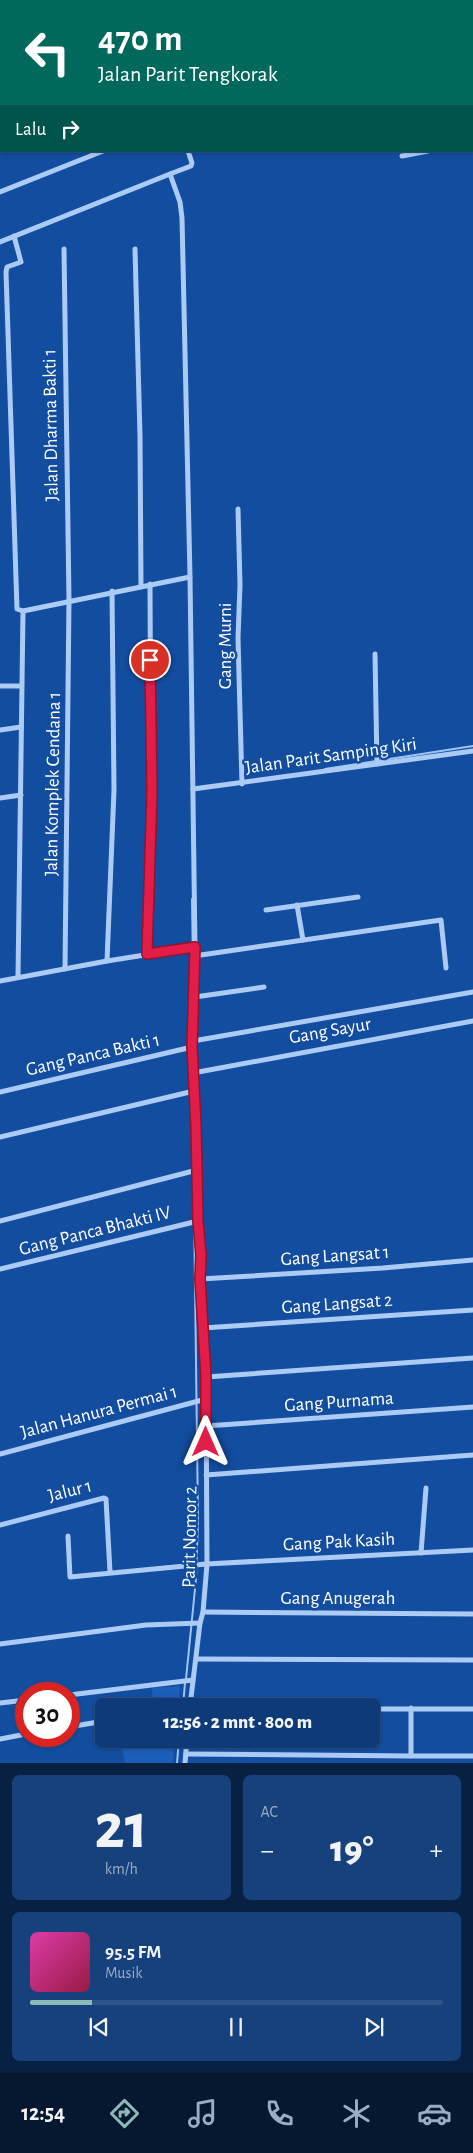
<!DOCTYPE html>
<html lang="id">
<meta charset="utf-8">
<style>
:root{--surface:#0e3a78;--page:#17417d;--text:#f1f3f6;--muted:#9badc6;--line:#2e548a;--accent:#8bbbb9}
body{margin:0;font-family:"Alegreya Sans",sans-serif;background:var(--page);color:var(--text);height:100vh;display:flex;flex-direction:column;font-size:19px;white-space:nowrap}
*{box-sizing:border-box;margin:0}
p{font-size:16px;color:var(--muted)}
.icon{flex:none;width:28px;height:28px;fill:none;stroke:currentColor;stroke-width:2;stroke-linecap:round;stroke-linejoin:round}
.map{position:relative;height:1763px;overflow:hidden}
.side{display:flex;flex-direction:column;gap:12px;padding:12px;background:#082042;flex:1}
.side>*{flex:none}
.top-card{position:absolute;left:0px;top:0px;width:474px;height:152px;box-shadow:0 1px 4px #0004,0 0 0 1px var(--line);background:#00695c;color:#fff;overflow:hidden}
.speed{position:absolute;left:15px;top:1682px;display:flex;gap:10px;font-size:25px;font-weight:700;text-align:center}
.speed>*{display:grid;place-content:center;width:65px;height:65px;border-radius:50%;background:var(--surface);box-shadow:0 1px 4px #0004,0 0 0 1px var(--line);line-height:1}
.speed .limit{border:8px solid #d22;background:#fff;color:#111}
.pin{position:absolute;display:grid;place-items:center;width:42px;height:42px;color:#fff;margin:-21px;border:2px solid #fff;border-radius:50%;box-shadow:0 1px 5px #0007}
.me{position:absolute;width:55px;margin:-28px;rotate:0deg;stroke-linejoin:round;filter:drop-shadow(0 0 4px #0008)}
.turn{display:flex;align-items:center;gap:18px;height:105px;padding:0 15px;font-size:22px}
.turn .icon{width:65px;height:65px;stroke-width:2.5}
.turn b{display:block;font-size:35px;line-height:42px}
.then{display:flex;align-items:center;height:48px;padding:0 15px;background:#0003;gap:10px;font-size:19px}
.big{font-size:38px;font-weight:800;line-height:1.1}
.side .widget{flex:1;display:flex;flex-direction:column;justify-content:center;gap:8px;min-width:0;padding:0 18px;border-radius:8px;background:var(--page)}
.side .dial{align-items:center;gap:0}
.dial b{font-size:65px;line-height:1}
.song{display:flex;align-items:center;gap:15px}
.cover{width:60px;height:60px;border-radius:8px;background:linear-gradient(135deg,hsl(320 70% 55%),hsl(340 70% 35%))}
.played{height:5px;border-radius:2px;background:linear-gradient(90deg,var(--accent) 15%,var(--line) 15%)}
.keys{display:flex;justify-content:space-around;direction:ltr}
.heat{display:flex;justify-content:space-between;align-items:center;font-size:28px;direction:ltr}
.side .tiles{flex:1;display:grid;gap:12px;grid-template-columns:1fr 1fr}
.widget:last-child{grid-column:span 2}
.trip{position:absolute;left:95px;top:1698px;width:285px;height:50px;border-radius:8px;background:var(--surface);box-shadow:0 1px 4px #0004,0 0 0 1px var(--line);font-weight:800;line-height:50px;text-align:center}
.tabs{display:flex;height:80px;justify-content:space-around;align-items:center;background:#061730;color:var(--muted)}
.tabs .icon{width:35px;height:35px}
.tabs .active{color:var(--accent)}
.tabs b{font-size:22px;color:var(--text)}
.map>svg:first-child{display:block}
</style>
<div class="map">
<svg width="473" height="1763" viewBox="0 0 473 1763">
<rect width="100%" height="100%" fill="#134da0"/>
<g fill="#1b5fba">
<polygon points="180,1686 179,1705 153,1706 152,1688"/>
<polygon points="120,1739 175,1739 173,1763 125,1763"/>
</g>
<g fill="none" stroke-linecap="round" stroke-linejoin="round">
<g stroke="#9fc5f7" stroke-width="2">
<polyline points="325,769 473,746"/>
<polyline points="192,899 193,972"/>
<polyline points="192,1004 193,994"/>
<polyline points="186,1679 196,1579 198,1518 193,1128 190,1054"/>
<polyline points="183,1706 185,1683"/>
<polyline points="177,1763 179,1739"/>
</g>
<g stroke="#accbf4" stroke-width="5">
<polyline points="80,0 80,1"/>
<polyline points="224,0 227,1"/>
<polyline points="34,1 38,0"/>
<polyline points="155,1 159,0"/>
<polyline points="243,1 243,0"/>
<polyline points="369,1 369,0"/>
<polyline points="472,11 473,10"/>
<polyline points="0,14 1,14"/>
<polyline points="0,61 1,60"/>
<polyline points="0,101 1,101"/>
<polyline points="0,142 1,142"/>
<polyline points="472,142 473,142"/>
<polyline points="188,151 192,163 191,166 170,174 180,202 182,218 190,577"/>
<polyline points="402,156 428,151"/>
<polyline points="0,192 103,151"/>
<polyline points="0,242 170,174"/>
<polyline points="64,249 69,600 65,969"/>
<polyline points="135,249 140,436 141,586"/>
<polyline points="238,509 240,585 238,638 242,784"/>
<polyline points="375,654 377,764"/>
<polyline points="0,686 20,686"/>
<polyline points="0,730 21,727"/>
<polyline points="193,789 473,751"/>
<polyline points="0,798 21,795"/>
<polyline points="297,905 303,940"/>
<polyline points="266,910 358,897"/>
<polyline points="147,954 151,791 150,584"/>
<polyline points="194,956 441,920 446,968"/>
<polyline points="107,961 114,790 112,591"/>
<polyline points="18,977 23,611"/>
<polyline points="0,981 107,961 195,947 190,577 23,611 17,609 6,272 7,267 21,262 14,236"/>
<polyline points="195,997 264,987"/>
<polyline points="193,1041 473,992"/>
<polyline points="193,1073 473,1021"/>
<polyline points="0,1092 192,1047"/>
<polyline points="0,1137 194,1091"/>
<polyline points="0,1221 197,1170"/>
<polyline points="0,1269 198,1221"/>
<polyline points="200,1279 383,1268 473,1260"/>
<polyline points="203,1328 473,1310"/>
<polyline points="206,1377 473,1358"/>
<polyline points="206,1426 473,1407"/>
<polyline points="0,1454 206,1399"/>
<polyline points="206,1475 473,1455"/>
<polyline points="0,1525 104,1498 106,1499 110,1572"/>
<polyline points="68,1536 70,1577 206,1564 473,1550"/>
<polyline points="421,1553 426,1488"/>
<polyline points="203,1612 473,1614"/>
<polyline points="0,1644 146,1625 200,1623"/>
<polyline points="197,1659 473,1660"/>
<polyline points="69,1695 193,1680"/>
<polyline points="0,1703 26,1700"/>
<polyline points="190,1706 200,1623 203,1612 207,1564 206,1377 200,1279 201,1255 198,1221 197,1125 192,1047 195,997 195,947"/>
<polyline points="200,1706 256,1706"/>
<polyline points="411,1708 411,1756 473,1756"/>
<polyline points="371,1709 473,1709"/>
<polyline points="69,1727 104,1721"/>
<polyline points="0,1739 26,1734"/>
<polyline points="186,1754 411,1756"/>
<polyline points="185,1763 187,1739"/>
</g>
</g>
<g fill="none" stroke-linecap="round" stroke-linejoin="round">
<defs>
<polyline id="route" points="150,660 152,791 147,954 195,947 192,1047 196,1126 198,1221 201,1255 200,1279 206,1377 206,1442"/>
</defs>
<use href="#route" stroke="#92132f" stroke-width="12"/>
<use href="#route" stroke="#e11d48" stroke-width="9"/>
</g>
<g text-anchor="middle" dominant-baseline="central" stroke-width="5" stroke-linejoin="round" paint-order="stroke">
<g font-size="19" fill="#fff" stroke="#134da0">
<text transform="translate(51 425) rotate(-91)">Jalan Dharma Bakti 1</text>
<text transform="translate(225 646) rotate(-90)">Gang Murni</text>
<text transform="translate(331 756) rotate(-8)">Jalan Parit Samping Kiri</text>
<text transform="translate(53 784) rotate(-89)">Jalan Komplek Cendana 1</text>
<text transform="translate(330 1031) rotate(-10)">Gang Sayur</text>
<text transform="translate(93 1055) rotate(-13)">Gang Panca Bakti 1</text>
<text transform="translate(95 1231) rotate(-14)">Gang Panca Bhakti IV</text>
<text transform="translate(335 1256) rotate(-4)">Gang Langsat 1</text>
<text transform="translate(337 1304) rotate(-4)">Gang Langsat 2</text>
<text transform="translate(339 1402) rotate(-4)">Gang Purnama</text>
<text transform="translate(99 1412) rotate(-15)">Jalan Hanura Permai 1</text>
<text transform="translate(70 1491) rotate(-14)">Jalur 1</text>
<text transform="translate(190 1537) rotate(-89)">Parit Nomor 2</text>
<text transform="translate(339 1542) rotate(-3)">Gang Pak Kasih</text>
<text x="338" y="1598">Gang Anugerah</text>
</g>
</g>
</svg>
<div class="speed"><div class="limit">30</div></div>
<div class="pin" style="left:150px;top:660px;background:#d93025"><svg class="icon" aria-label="arrive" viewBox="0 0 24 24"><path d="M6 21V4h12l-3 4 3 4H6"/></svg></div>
<svg class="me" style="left:206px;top:1442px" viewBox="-20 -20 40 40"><path d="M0-17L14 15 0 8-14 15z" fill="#e11d48" stroke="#fff" stroke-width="4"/></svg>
<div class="trip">12:56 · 2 mnt · 800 m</div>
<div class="top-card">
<div class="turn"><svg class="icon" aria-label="left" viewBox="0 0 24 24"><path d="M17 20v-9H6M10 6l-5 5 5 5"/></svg><div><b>470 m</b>Jalan Parit Tengkorak</div></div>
<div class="then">Lalu<svg class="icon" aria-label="right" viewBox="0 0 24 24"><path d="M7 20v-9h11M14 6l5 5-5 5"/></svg></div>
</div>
</div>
<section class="side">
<div class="tiles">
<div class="widget dial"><b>21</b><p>km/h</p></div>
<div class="widget"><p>AC</p>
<div class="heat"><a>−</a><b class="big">19°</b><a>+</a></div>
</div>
<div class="widget">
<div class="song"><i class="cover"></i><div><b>95.5 FM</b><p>Musik</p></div></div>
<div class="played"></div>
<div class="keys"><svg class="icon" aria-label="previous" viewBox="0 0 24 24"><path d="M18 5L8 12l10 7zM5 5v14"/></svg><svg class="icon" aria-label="pause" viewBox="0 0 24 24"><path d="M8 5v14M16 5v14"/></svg><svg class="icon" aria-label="next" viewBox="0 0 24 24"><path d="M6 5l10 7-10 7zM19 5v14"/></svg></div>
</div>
</div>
</section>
<nav class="tabs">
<b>12:54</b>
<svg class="icon active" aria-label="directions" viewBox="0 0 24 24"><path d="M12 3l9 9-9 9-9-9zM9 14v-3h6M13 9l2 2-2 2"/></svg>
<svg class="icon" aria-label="music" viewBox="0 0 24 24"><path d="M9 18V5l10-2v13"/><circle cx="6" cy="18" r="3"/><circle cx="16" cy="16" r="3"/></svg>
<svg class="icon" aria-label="phone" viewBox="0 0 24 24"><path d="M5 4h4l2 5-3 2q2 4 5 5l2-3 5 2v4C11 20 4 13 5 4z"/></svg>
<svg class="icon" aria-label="climate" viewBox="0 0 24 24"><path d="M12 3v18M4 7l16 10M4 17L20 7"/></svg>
<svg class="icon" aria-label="car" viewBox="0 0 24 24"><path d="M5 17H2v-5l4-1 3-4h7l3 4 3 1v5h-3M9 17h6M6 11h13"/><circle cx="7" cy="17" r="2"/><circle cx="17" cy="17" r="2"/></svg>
</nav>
